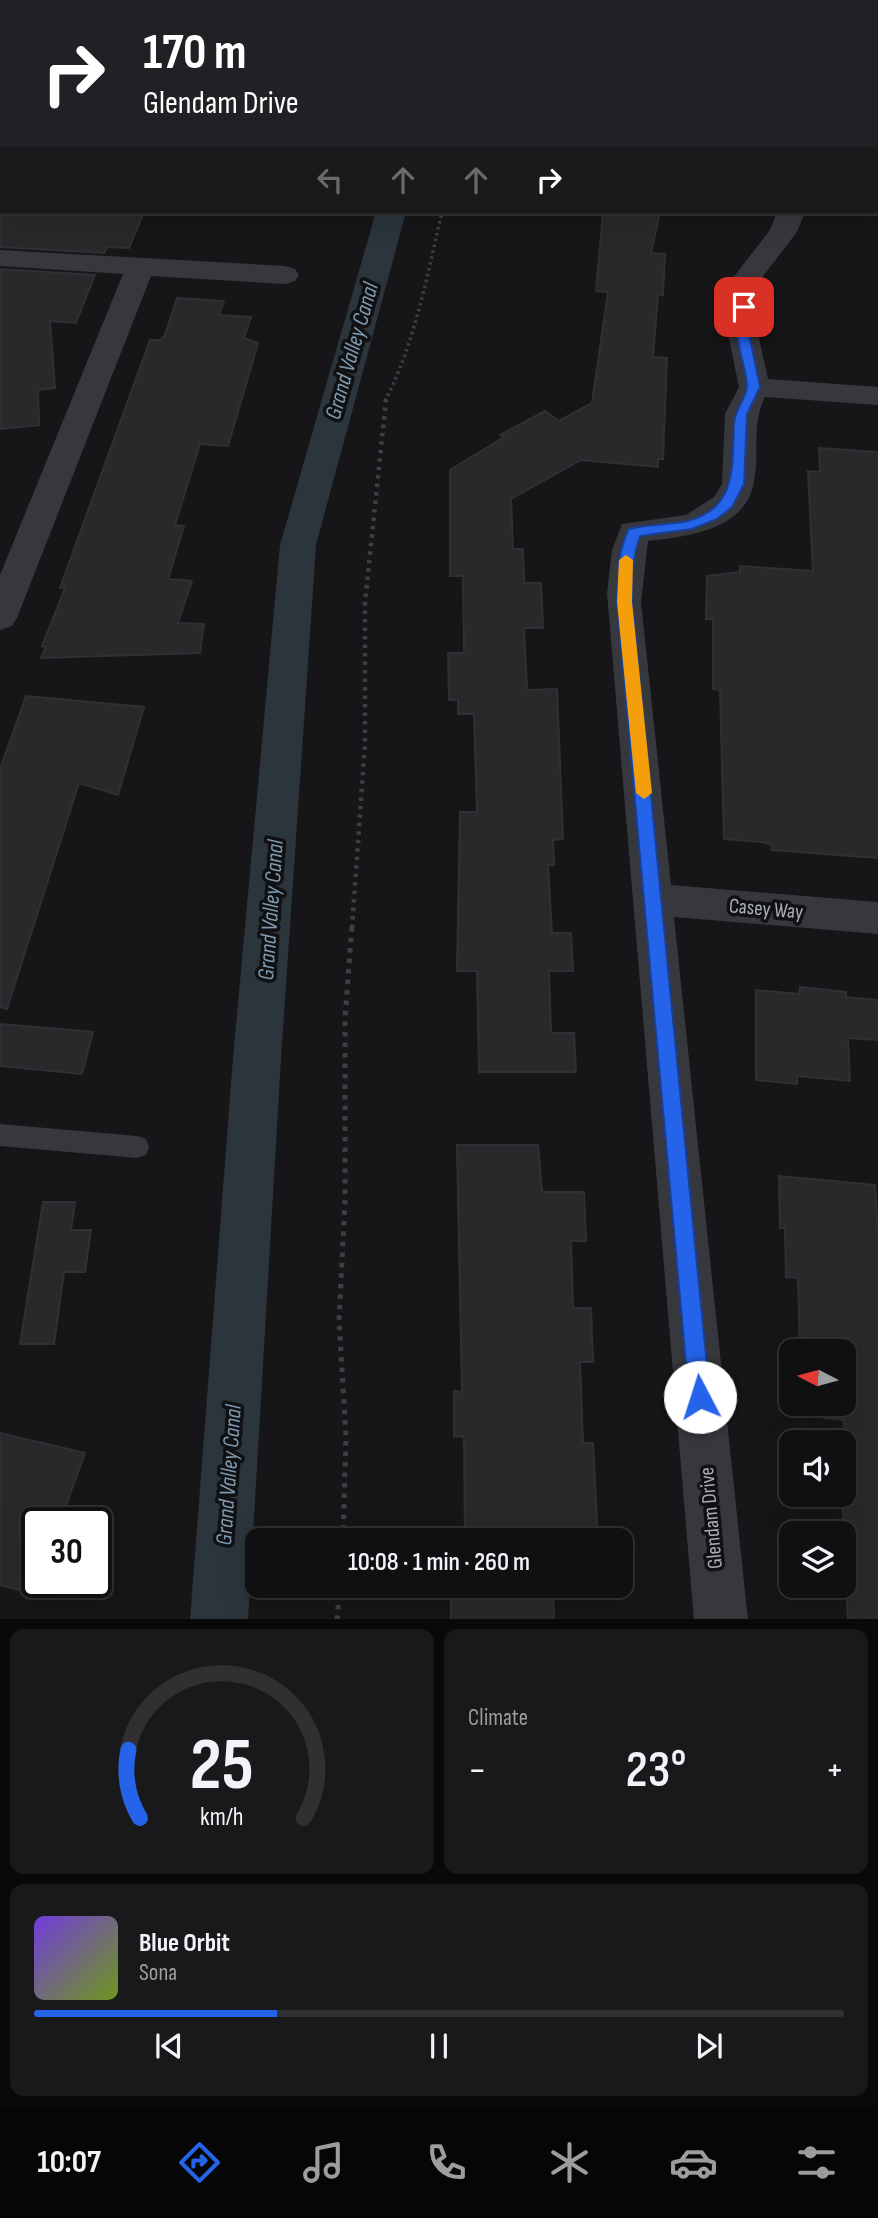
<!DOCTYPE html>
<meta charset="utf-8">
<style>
:root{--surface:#101012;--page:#19191b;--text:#f1f3f6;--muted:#9c9d9f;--line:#303032;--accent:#2563eb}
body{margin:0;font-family:"Sofia Sans Condensed",sans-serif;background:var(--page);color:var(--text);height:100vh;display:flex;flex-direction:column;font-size:26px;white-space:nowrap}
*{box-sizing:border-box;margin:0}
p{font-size:23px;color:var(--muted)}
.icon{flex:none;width:38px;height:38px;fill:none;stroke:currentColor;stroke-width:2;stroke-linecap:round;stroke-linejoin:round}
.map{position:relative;height:1619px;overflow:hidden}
.drawer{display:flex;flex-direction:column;gap:10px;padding:10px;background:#09090a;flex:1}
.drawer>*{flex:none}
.top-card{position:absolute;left:0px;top:0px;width:878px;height:214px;box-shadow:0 7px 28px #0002,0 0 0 2px var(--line);background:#202124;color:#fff;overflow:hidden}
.needle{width:46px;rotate:276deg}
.controls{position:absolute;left:779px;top:1339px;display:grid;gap:14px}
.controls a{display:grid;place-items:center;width:77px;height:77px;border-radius:14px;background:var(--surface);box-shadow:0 7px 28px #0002,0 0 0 2px var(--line);font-size:35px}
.speed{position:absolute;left:21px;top:1507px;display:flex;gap:14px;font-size:35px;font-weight:700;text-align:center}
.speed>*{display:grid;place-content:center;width:91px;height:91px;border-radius:50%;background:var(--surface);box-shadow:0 7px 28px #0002,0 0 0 2px var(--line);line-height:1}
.speed .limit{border:4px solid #111;border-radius:10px;background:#fff;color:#111}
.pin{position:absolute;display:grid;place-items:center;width:60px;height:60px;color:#fff;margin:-30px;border-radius:14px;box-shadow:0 4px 10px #0006}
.me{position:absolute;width:77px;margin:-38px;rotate:355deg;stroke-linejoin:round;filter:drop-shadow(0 0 5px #0008)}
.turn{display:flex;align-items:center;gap:24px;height:147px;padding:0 28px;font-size:32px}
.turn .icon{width:91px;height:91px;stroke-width:2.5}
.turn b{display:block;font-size:49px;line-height:60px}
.lanes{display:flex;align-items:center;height:66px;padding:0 28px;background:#0003;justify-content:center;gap:35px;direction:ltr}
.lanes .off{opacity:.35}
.big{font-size:52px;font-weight:600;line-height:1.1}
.drawer .card{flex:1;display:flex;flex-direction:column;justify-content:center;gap:10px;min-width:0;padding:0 24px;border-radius:14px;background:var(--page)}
.drawer .dial{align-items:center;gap:0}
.dial svg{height:182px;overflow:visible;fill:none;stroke:var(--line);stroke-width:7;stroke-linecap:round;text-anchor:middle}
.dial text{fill:var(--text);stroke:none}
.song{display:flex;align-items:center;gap:21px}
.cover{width:84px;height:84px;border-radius:10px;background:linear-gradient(135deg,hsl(260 70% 55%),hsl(80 70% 35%))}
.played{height:7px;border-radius:4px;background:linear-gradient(90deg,var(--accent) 30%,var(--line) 30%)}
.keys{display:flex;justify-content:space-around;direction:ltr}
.heat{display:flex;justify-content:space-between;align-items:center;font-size:38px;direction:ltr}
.drawer .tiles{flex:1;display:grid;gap:10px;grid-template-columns:1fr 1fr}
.card:last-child{grid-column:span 2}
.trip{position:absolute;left:245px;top:1528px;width:388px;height:70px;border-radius:14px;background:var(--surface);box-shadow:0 7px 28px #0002,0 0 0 2px var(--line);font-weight:600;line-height:70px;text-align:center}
.tabs{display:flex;height:112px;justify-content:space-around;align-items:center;background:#060607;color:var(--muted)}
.tabs .icon{width:49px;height:49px}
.tabs .current{color:var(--accent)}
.tabs b{font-size:32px;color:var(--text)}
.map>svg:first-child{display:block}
</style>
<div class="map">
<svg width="878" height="1620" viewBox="0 0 878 1620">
<rect width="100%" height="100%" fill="#161618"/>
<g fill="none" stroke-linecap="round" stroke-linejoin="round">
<g fill="#2c353c" fill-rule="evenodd">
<rect x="409" y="0" width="26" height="2"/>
<polygon points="376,212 406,212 316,545 281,1058 248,1620 190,1620 233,1058 280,545"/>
</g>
</g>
<g fill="#29292c" stroke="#303034" stroke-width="2">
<polygon points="0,212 144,212 129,248 107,247 104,253 0,247"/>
<polygon points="603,212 660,212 651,253 665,254 663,295 658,295 653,357 667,358 663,459 658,459 658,467 581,460 511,499 513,549 523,549 524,583 541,583 543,628 524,628 527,690 557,689 563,839 553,840 554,865 548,865 552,933 571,933 573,971 549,971 551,1033 574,1033 576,1072 479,1072 477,971 457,971 460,812 477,812 474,714 458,714 458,700 449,700 448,653 464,653 463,576 450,576 450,470 504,437 500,435 545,411 559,421 592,403 608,292 596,291"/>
<polygon points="0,269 95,275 76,323 50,321 55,388 38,390 39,425 0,429"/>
<polygon points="177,298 224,301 219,315 251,317 244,338 258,343 228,446 200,444 175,525 184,526 168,579 192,581 178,623 204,624 200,653 41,658 46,647 42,646 65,588 60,588 150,340 160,340 165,335"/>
<polygon points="819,448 878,452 878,858 772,850 772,845 763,842 724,839 720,690 713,689 713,619 706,619 707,576 740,572 740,566 813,571 808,471 820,472"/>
<polygon points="26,696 144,707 118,795 79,783 7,1009 0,1007 0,769"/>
<polygon points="800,987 846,992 846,997 878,1000 878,1040 848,1038 850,1081 797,1076 797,1084 756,1080 756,990 799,994"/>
<polygon points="0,1024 93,1032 82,1074 0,1066"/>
<polygon points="457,1145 538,1145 542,1192 584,1192 586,1241 571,1241 573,1308 591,1308 593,1362 580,1362 583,1443 593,1443 598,1540 452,1540 465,1539 464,1437 454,1436 454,1391 462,1392"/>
<polygon points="779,1176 875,1185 878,1233 878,1620 848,1620 842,1494 844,1420 824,1418 824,1404 844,1404 844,1351 800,1351 798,1278 786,1277 785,1228 780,1228"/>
<polygon points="43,1202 75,1202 71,1230 91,1230 85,1272 64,1272 54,1344 20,1344"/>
<polygon points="0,1433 85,1453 63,1514 83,1519 82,1522 37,1522 39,1582 34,1594 0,1585"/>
<polygon points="451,1586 553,1586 554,1620 451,1620"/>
</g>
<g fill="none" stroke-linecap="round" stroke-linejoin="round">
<path stroke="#3d3f44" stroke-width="3.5" stroke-dasharray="2.5 3.5" stroke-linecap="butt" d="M385,401C415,343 427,276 442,212"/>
<polyline stroke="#3d3f44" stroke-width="4.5" stroke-dasharray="3.5 5" stroke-linecap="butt" points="352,928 365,743 365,602 386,400"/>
<g stroke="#3d3f44" stroke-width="5" stroke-dasharray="4.5 6" stroke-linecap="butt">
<polyline points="343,1540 346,1436 339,1320 345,1202 345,1018 352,926"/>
<polyline points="337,1620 340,1586"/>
</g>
<polygon fill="#37383d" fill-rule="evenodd" points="0,1124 137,1136 146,1139 149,1147 146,1155 137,1158 0,1146"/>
<g fill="#37383d" fill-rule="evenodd">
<polygon points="136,0 160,0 135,2"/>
<polygon points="720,0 744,0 745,2 721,2"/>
<rect x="0" y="74" width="2" height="16"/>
<path d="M777,212H805L797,232L760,280L758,334L768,379L878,387V405L765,397C751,425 760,453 754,482C745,531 688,536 648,541L641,602L671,885L878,902V934L674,917L748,1620H694L607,593L612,550L622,524L686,515L714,497L722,484L725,414L739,387L728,334L732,279L770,230Z"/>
<polygon points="0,250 285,266 295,269 299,275 295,281 285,284 151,276 17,618 12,626 0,630 0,575 123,274 0,266"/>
</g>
</g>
<path fill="#2563eb" stroke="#184099" stroke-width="2" d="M740,304L750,307L749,334L760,387L747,414L744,484L732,507L717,519L692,529L640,536C632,558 632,579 632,602L710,1397L707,1404L700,1407L692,1404L689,1397L617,602C618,577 617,552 629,529C648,524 669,525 688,521C738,508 732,464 734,424C734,410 748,397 747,384C744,357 730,330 740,304Z"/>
<polygon fill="#f59e0b" points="626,555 633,560 632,602 652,793 644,799 636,793 617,602 619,560"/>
<g text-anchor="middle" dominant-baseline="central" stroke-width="7" stroke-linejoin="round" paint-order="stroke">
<g font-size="21" fill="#a8adb8" stroke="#111113">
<text transform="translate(766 909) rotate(5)">Casey Way</text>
<text transform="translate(711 1518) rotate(-95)">Glendam Drive</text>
</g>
<g font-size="23" font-style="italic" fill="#7f9bb3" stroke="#111113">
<text transform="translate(352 351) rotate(-74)">Grand Valley Canal</text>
<text transform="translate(271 910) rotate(-86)">Grand Valley Canal</text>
<text transform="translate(229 1475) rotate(-86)">Grand Valley Canal</text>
</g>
</g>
</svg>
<div class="controls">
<a><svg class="needle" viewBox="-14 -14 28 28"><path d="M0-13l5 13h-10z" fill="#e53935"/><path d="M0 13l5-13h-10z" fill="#9c9d9f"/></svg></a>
<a><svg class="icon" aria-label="sound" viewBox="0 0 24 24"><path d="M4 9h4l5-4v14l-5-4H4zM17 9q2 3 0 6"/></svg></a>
<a><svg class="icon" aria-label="layers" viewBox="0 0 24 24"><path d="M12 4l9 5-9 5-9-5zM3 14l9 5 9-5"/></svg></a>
</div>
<div class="speed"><div class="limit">30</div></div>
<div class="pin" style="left:744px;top:307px;background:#d93025"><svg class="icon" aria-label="arrive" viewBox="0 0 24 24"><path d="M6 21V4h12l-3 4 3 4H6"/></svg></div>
<svg class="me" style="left:700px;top:1397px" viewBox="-20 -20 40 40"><circle r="19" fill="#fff"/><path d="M0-13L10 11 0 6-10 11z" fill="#2563eb"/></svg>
<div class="trip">10:08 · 1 min · 260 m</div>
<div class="top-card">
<div class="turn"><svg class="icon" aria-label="right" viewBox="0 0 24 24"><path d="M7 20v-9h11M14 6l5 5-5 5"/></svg><div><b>170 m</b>Glendam Drive</div></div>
<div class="lanes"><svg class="icon off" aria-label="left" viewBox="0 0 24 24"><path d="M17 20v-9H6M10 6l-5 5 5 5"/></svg><svg class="icon off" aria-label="ahead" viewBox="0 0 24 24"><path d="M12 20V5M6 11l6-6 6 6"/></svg><svg class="icon off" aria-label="ahead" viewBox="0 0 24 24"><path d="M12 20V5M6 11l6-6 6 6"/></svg><svg class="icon" aria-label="right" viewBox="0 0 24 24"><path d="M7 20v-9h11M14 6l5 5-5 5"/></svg></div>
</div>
</div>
<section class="drawer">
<div class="tiles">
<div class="card dial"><svg viewBox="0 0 100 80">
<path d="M14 69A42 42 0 1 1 86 69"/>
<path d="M14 69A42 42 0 0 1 9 39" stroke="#2563eb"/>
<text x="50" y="56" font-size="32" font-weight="700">25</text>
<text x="50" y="72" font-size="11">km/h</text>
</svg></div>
<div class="card"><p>Climate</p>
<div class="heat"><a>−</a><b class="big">23°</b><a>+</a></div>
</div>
<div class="card">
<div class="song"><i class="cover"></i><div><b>Blue Orbit</b><p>Sona</p></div></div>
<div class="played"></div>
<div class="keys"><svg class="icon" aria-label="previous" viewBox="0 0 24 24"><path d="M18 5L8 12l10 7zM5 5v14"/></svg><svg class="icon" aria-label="pause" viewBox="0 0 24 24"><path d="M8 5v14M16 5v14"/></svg><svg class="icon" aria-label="next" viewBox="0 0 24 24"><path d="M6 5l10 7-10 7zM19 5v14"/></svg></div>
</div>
</div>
</section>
<nav class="tabs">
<b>10:07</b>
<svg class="icon current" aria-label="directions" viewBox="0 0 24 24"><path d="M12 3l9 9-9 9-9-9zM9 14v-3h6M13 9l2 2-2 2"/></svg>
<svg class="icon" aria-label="music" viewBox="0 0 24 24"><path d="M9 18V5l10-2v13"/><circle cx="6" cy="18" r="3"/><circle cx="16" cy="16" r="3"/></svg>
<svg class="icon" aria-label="phone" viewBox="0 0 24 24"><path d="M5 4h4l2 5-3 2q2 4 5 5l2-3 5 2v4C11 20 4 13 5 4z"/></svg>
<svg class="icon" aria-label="climate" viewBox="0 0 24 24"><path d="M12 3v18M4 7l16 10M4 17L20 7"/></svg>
<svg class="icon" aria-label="car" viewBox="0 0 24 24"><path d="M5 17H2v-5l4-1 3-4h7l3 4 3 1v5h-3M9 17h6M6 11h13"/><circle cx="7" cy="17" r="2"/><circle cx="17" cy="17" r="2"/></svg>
<svg class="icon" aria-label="filters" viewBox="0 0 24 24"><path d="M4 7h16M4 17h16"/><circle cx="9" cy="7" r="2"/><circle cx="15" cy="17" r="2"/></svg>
</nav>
